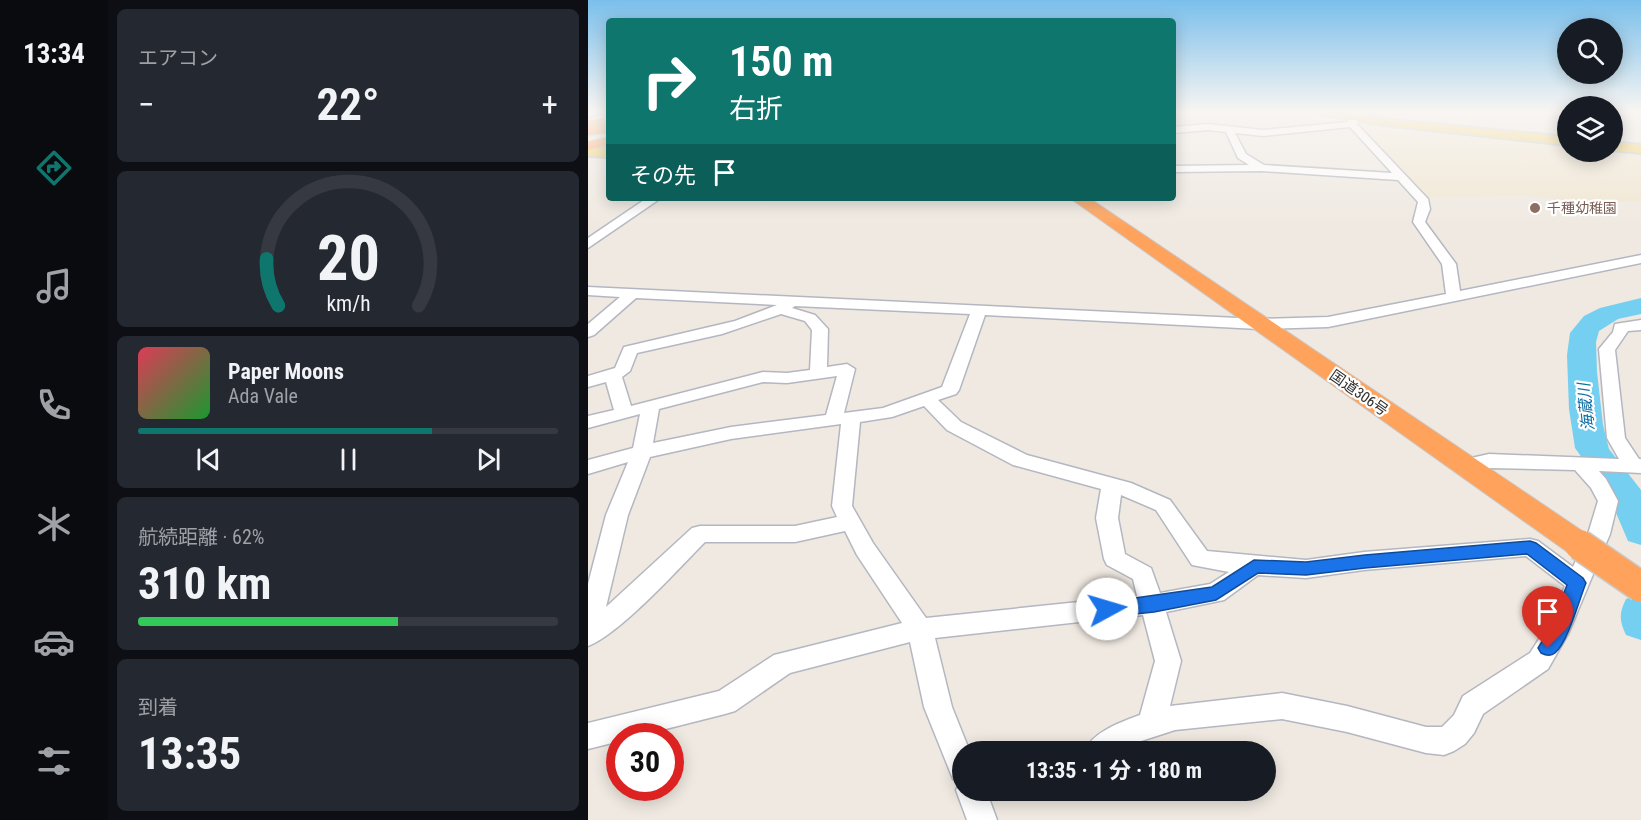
<!DOCTYPE html>
<html lang="ja">
<meta charset="utf-8">
<style>
:root{--surface:#171b24;--page:#242831;--text:#f1f3f6;--muted:#9ea1a6;--line:#363941;--accent:#0f766e}
body{margin:0;font-family:"Roboto Condensed","Noto Sans JP",sans-serif;background:var(--page);color:var(--text);height:100vh;display:flex;flex-direction:column;font-size:22px;white-space:nowrap}
*{box-sizing:border-box;margin:0}
p{font-size:20px;color:var(--muted)}
.icon{flex:none;width:33px;height:33px;fill:none;stroke:currentColor;stroke-width:2;stroke-linecap:round;stroke-linejoin:round}
.map{position:relative;flex:1;overflow:hidden}
.panel{display:flex;flex-direction:column;gap:9px;padding:9px;background:#0d0f14;width:480px}
.panel>*{flex:none}
.top-card{position:absolute;left:18px;top:18px;width:570px;height:183px;border-radius:6px;box-shadow:0 3px 15px #0003;background:#0f766e;color:#fff;overflow:hidden}
.buttons{position:absolute;left:969px;top:18px;display:grid;gap:12px}
.buttons a{display:grid;place-items:center;width:66px;height:66px;border-radius:50%;background:var(--surface);box-shadow:0 3px 15px #0003;font-size:30px}
.speed{position:absolute;left:18px;top:723px;display:flex;gap:12px;font-size:30px;font-weight:700;text-align:center}
.speed>*{display:grid;place-content:center;width:78px;height:78px;border-radius:50%;background:var(--surface);box-shadow:0 3px 15px #0003;line-height:1}
.speed .limit{border:9px solid #d22;background:#fff;color:#111}
.pin{position:absolute;display:grid;place-items:center;width:51px;height:51px;color:#fff;margin:-62px -26px;border-radius:50% 50% 50% 0;rotate:-45deg;box-shadow:0 0 6px #0007}
.pin .icon{rotate:45deg}
.me{position:absolute;width:66px;margin:-33px;rotate:84deg;stroke-linejoin:round;filter:drop-shadow(0 0 4px #0008)}
.turn{display:flex;align-items:center;gap:21px;height:126px;padding:0 24px;font-size:27px}
.turn .icon{width:78px;height:78px;stroke-width:2.5}
.turn b{display:block;font-size:42px;line-height:51px}
.then{display:flex;align-items:center;height:57px;padding:0 24px;background:#0003;gap:12px;font-size:22px}
.big{font-size:45px;font-weight:700;line-height:1.1}
.panel .card{flex:1;display:flex;flex-direction:column;justify-content:center;gap:9px;min-width:0;padding:0 21px;border-radius:9px;background:var(--page)}
.panel .dial{align-items:center;gap:0}
.dial svg{height:156px;overflow:visible;fill:none;stroke:var(--line);stroke-width:7;stroke-linecap:round;text-anchor:middle}
.dial text{fill:var(--text);stroke:none}
.song{display:flex;align-items:center;gap:18px}
.cover{width:72px;height:72px;border-radius:9px;background:linear-gradient(135deg,hsl(350 70% 55%),hsl(130 70% 35%))}
.played{height:6px;border-radius:3px;background:linear-gradient(90deg,var(--accent) 70%,var(--line) 70%)}
.keys{display:flex;justify-content:space-around;direction:ltr}
.heat{display:flex;justify-content:space-between;align-items:center;font-size:33px;direction:ltr}
.charge{height:9px;border-radius:4px;background:linear-gradient(90deg,#34c759 62%,var(--line) 0)}
.trip{position:absolute;left:364px;top:741px;width:324px;height:60px;border-radius:30px;background:var(--surface);box-shadow:0 3px 15px #0003;font-weight:700;line-height:60px;text-align:center}
main{display:flex;flex:1;min-height:0}
.menu{display:flex;flex-direction:column;width:108px;justify-content:space-around;align-items:center;background:#090b0e;color:var(--muted)}
.menu .icon{width:42px;height:42px}
.menu .on{color:var(--accent)}
.menu b{font-size:27px;color:var(--text)}
.map>svg:first-child{display:block}
</style>
<main>
<nav class="menu">
<b>13:34</b>
<svg class="icon on" aria-label="directions" viewBox="0 0 24 24"><path d="M12 3l9 9-9 9-9-9zM9 14v-3h6M13 9l2 2-2 2"/></svg>
<svg class="icon" aria-label="music" viewBox="0 0 24 24"><path d="M9 18V5l10-2v13"/><circle cx="6" cy="18" r="3"/><circle cx="16" cy="16" r="3"/></svg>
<svg class="icon" aria-label="phone" viewBox="0 0 24 24"><path d="M5 4h4l2 5-3 2q2 4 5 5l2-3 5 2v4C11 20 4 13 5 4z"/></svg>
<svg class="icon" aria-label="climate" viewBox="0 0 24 24"><path d="M12 3v18M4 7l16 10M4 17L20 7"/></svg>
<svg class="icon" aria-label="car" viewBox="0 0 24 24"><path d="M5 17H2v-5l4-1 3-4h7l3 4 3 1v5h-3M9 17h6M6 11h13"/><circle cx="7" cy="17" r="2"/><circle cx="17" cy="17" r="2"/></svg>
<svg class="icon" aria-label="filters" viewBox="0 0 24 24"><path d="M4 7h16M4 17h16"/><circle cx="9" cy="7" r="2"/><circle cx="15" cy="17" r="2"/></svg>
</nav>
<section class="panel">
<div class="card"><p>エアコン</p>
<div class="heat"><a>−</a><b class="big">22°</b><a>+</a></div>
</div>
<div class="card dial"><svg viewBox="0 0 100 80">
<path d="M14 69A42 42 0 1 1 86 69"/>
<path d="M14 69A42 42 0 0 1 8 45" stroke="#0f766e"/>
<text x="50" y="56" font-size="32" font-weight="700">20</text>
<text x="50" y="72" font-size="11">km/h</text>
</svg></div>
<div class="card">
<div class="song"><i class="cover"></i><div><b>Paper Moons</b><p>Ada Vale</p></div></div>
<div class="played"></div>
<div class="keys"><svg class="icon" aria-label="previous" viewBox="0 0 24 24"><path d="M18 5L8 12l10 7zM5 5v14"/></svg><svg class="icon" aria-label="pause" viewBox="0 0 24 24"><path d="M8 5v14M16 5v14"/></svg><svg class="icon" aria-label="next" viewBox="0 0 24 24"><path d="M6 5l10 7-10 7zM19 5v14"/></svg></div>
</div>
<div class="card"><p>航続距離 · 62%</p><b class="big">310 km</b><div class="charge"></div></div>
<div class="card"><p>到着</p><b class="big">13:35</b></div>
</section>
<div class="map">
<svg width="1053" height="820" viewBox="0 0 1053 820">
<rect width="100%" height="100%" fill="#efe9e1"/>
<polygon fill="#f0e6d1" points="768,120 805,126 979,143 980,152 1024,152 1025,147 1053,150 1053,202 1003,202 937,196 837,197 769,123"/>
<g fill="none" stroke-linecap="round" stroke-linejoin="round">
<g fill="#75cff0" fill-rule="evenodd">
<polygon points="1053,298 1053,314 1030,319 1011,331 1008,342 1009,372 1015,425 1021,449 1053,490 1053,545 1040,541 1020,494 987,448 981,409 979,355 982,333 996,316 1012,308"/>
<path d="M1053,594V640L1038,635C1031,620 1031,613 1038,599Z"/>
</g>
<defs>
<g id="minor">
<path d="M749,112H787L767,116L770,118L769,124L840,199L842,209L837,222L868,264L872,291L1053,255V263L740,327L671,329L397,315L371,390L368,394L350,400L373,422L439,455L543,483L582,500L619,551L718,560L776,552L942,539L950,541L985,567L1000,534L1010,501L1003,488L987,470L901,468L877,473L870,471L867,466L870,461L901,454L1031,459L1019,438L1011,349L1025,332L1027,324L1053,320V330L1040,331L1027,350L1037,438L1051,459H1053V473L1011,471L1018,479L1030,501L1022,534L980,634L960,669L895,714L886,733L877,744L866,751L856,755L838,753L759,732L694,719L587,730L547,743L535,752H496C504,732 533,722 552,715L567,661L555,615L347,638L364,707L382,752H375V790H398L409,820H379L368,790L372,782L365,779L336,707L322,642L202,673L147,711L137,714L50,736H32V741L0,749V723L131,691L186,655L314,623L269,555L257,531L207,542H117C91,568 32,634 0,646V584L18,515L40,462L0,474V460L45,448L52,414L0,428V416L26,410L18,382L0,387V376L27,368L36,347L147,321L189,305L48,298L6,335L0,337V324L32,297L0,295V287L671,319L740,317L858,294L854,264L825,222L830,202L810,180L673,171L585,172V166L661,165L650,158L638,132L620,130L585,133V127L620,124L675,130L760,122L762,116H749ZM762,127L804,173L676,165L658,154L647,133L675,136ZM207,306L382,314L354,387L295,408L256,413L267,369L259,364L239,367L240,329L227,315L204,308ZM193,314L217,321L224,330L222,370L199,373L175,372L43,406L34,377L42,371L49,353L134,334ZM249,376L238,415L143,427L65,443L71,409L175,382L199,383ZM336,406L359,430L425,465L513,489L508,518L516,559L519,565L545,579L549,596L338,618L285,543L264,506L272,422L304,417ZM253,424L244,506L249,517L207,526H112L104,528L18,607L40,515L62,457L143,439ZM533,495L568,510L604,565L641,572L622,584L572,593L563,568L537,554L530,518ZM938,556L977,586L958,628L942,653L875,696L866,715L854,727H838L759,706L694,693L582,706L593,661L578,612L636,600L670,575L718,578L776,570Z"/>
<polygon points="21,113 21,119 0,125 0,119"/>
<polygon points="59,198 73,198 0,248 0,238"/>
</g>
<g id="major">
<polygon points="731,112 758,112 796,119 980,137 980,145 796,125 736,115"/>
<polygon points="1024,142 1053,145 1053,153 1024,150"/>
<polygon points="0,148 21,149 21,157 0,156"/>
</g>
<g id="highway">
<polygon points="21,137 21,145 0,150 0,142"/>
<polygon points="482,198 501,198 1003,537 1008,545 1003,553 992,557 981,553"/>
</g>
</defs>
<use href="#minor" stroke="#b4b7c1" stroke-width="3"/>
<use href="#major" stroke="#c9c9c9" stroke-width="4"/>
<use href="#highway" stroke="#c9c9c9" stroke-width="2"/>
<use href="#minor" fill="#fff" fill-rule="evenodd"/>
<use href="#major" fill="#f2d163" fill-rule="evenodd"/>
<use href="#highway" fill="#ffa35c" fill-rule="evenodd"/>
<defs>
<polyline id="highway-bridge-far1" points="0,128 21,125"/>
<polyline id="highway-bridge" points="992,545 1053,587"/>
</defs>
<use href="#highway-bridge-far1" stroke="#c9c9c9" stroke-width="16" stroke-linecap="butt"/>
<use href="#highway-bridge" stroke="#c9c9c9" stroke-width="33" stroke-linecap="butt"/>
<use href="#highway-bridge-far1" stroke="#ffa35c" stroke-width="14"/>
<use href="#highway-bridge" stroke="#ffa35c" stroke-width="30"/>
</g>
<linearGradient id="sky" x2="0" y2="1"><stop stop-color="#7abfeb"/><stop offset="0.49" stop-color="#f8f5f2"/><stop offset="1" stop-color="#f8f5f2" stop-opacity="0"/></linearGradient>
<rect width="1053" height="227" fill="url(#sky)"/>
<path fill="#1a73e8" stroke="#114b97" stroke-width="1.5" d="M942,541L948,543L995,578L998,583C991,600 980,642 967,653C962,657 957,655 953,653L950,648L961,630L979,585L939,554L777,568L718,575L670,573L628,600L566,612L519,617L512,614L510,609L512,604L519,602L624,587L666,560L718,562L777,555Z"/>
<circle fill="#8d6e63" stroke="#fff" stroke-width="2" cx="947" cy="208" r="6"/>
<g text-anchor="middle" dominant-baseline="central" stroke-width="4.5" stroke-linejoin="round" paint-order="stroke">
<g font-size="14" fill="#785e54" stroke="#fff" text-anchor="start">
<text x="959" y="208">千種幼稚園</text>
</g>
<g font-size="15" fill="#2e2e2e" stroke="#fff">
<text transform="translate(771 393) rotate(35)">国道306号</text>
</g>
<g font-size="16" font-style="italic" fill="#0d6fa3" stroke="#fff">
<text transform="translate(998 407) rotate(-96)">海蔵川</text>
</g>
</g>
</svg>
<div class="buttons">
<a><svg class="icon" aria-label="search" viewBox="0 0 24 24"><circle cx="10" cy="10" r="6"/><path d="M15 15l6 6"/></svg></a>
<a><svg class="icon" aria-label="layers" viewBox="0 0 24 24"><path d="M12 4l9 5-9 5-9-5zM3 14l9 5 9-5"/></svg></a>
</div>
<div class="speed"><div class="limit">30</div></div>
<div class="pin" style="left:960px;top:648px;background:#d93025"><svg class="icon" aria-label="arrive" viewBox="0 0 24 24"><path d="M6 21V4h12l-3 4 3 4H6"/></svg></div>
<svg class="me" style="left:519px;top:609px" viewBox="-20 -20 40 40"><circle r="19" fill="#fff"/><path d="M0-13L10 11 0 6-10 11z" fill="#1a73e8"/></svg>
<div class="trip">13:35 · 1 分 · 180 m</div>
<div class="top-card">
<div class="turn"><svg class="icon" aria-label="right" viewBox="0 0 24 24"><path d="M7 20v-9h11M14 6l5 5-5 5"/></svg><div><b>150 m</b>右折</div></div>
<div class="then">その先<svg class="icon" aria-label="arrive" viewBox="0 0 24 24"><path d="M6 21V4h12l-3 4 3 4H6"/></svg></div>
</div>
</div>
</main>
